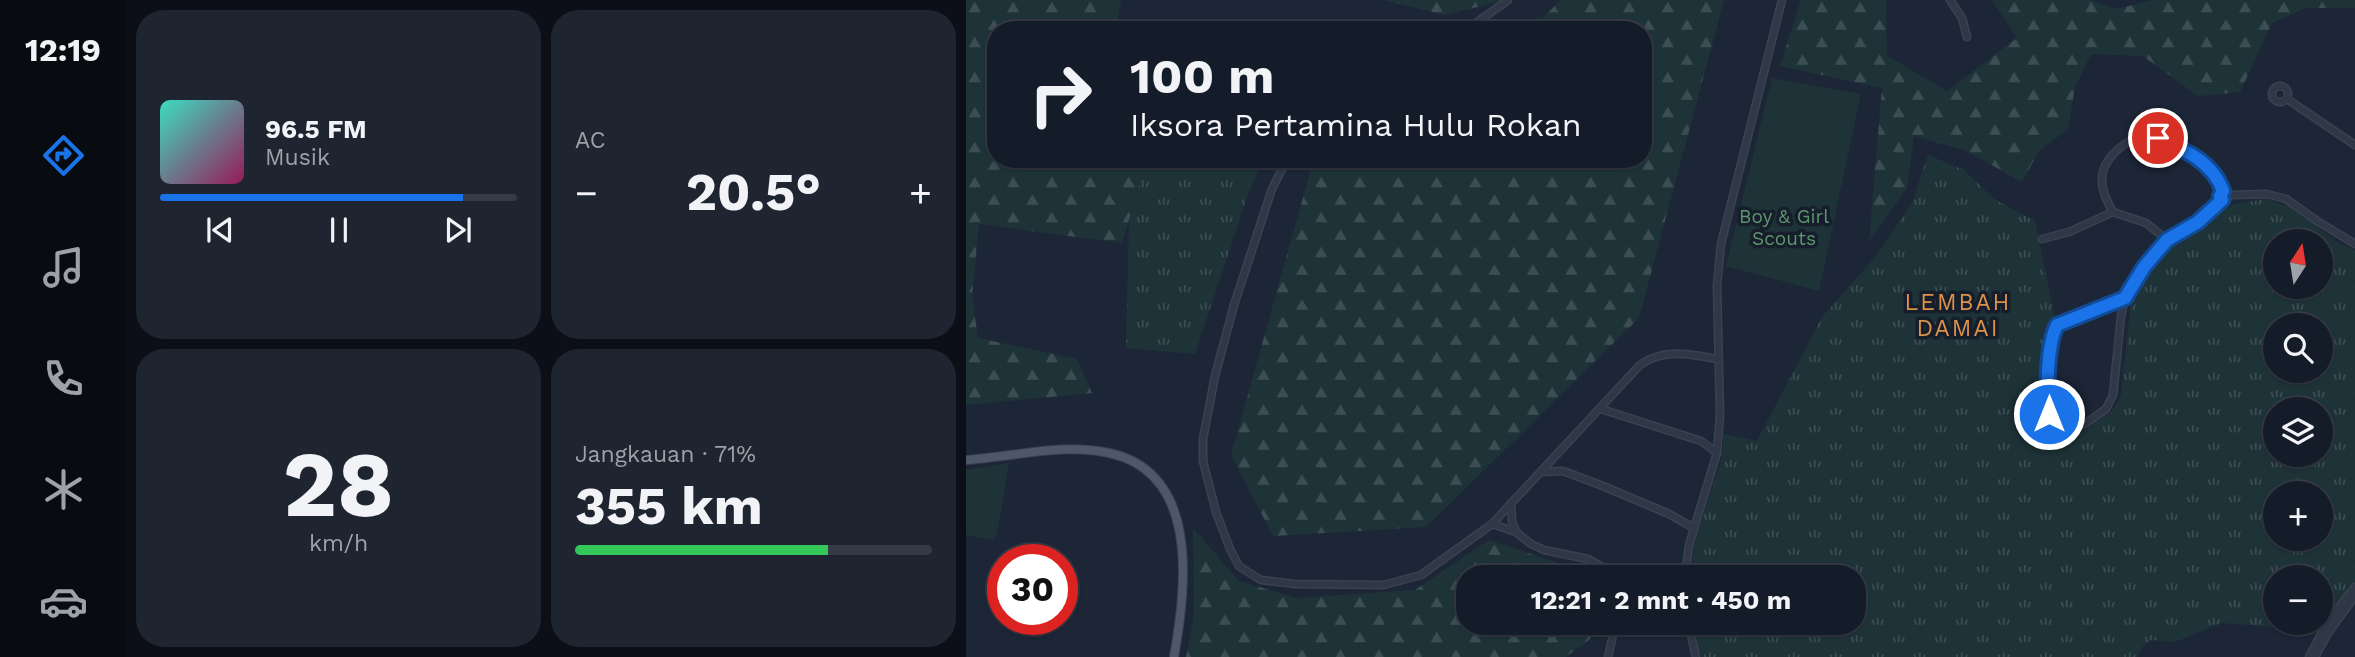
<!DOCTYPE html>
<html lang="id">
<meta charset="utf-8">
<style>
:root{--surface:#151c29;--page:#1e2531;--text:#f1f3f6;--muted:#9da1a8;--line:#343a46;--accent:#1a73e8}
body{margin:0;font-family:"Work Sans",sans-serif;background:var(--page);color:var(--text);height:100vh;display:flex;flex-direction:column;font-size:26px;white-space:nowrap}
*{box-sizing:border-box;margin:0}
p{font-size:23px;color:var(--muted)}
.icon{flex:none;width:38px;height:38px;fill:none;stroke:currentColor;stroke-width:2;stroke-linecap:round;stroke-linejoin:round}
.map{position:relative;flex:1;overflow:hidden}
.sheet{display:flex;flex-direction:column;gap:10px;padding:10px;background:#0c0f17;width:840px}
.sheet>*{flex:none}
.guide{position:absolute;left:21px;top:21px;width:665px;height:147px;border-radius:28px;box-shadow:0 2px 5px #0004,0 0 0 2px var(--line);background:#151c29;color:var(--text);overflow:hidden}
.needle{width:46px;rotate:12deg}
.fabs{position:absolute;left:1297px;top:229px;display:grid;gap:14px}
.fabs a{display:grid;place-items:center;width:70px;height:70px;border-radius:50%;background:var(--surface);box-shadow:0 2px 5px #0004,0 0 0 2px var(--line);font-size:35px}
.speed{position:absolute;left:21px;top:544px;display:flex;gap:14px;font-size:35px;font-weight:700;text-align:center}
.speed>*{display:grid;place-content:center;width:91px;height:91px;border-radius:50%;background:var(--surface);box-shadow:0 2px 5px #0004,0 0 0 2px var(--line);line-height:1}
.speed .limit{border:10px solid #d22;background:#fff;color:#111}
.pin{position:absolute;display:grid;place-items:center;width:60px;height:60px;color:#fff;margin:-30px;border:4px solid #fff;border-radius:50%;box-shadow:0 2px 7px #0007}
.me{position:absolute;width:77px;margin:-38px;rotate:0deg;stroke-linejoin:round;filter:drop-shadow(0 0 5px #0008)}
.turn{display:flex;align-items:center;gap:24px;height:147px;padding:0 28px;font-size:32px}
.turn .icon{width:91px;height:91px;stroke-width:2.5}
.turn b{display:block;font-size:49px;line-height:60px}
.big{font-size:52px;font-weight:700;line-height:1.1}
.sheet .widget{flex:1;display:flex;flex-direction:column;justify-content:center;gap:10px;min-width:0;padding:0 24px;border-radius:28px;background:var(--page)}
.sheet .dial{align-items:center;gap:0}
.dial b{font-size:91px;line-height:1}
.song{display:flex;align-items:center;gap:21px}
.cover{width:84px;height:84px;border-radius:10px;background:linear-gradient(135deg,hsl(170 70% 55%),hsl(330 70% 35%))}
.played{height:7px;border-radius:4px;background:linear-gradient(90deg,var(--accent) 85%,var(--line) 85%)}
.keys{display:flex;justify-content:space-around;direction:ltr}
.heat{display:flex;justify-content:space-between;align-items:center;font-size:38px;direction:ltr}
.charge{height:10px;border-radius:5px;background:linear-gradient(90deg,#34c759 71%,var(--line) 0)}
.sheet .tiles{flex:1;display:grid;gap:10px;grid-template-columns:repeat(2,1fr)}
.trip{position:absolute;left:490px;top:565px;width:410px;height:70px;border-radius:28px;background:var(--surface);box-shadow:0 2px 5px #0004,0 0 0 2px var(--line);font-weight:700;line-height:70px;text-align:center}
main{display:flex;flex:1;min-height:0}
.dock{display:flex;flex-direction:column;width:126px;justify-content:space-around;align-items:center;background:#080b10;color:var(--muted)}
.dock .icon{width:49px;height:49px}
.dock .current{color:var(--accent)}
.dock b{font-size:32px;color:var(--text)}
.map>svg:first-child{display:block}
</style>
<main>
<nav class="dock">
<b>12:19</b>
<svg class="icon current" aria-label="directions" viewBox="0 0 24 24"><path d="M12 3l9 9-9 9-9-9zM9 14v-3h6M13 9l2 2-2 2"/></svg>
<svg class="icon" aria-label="music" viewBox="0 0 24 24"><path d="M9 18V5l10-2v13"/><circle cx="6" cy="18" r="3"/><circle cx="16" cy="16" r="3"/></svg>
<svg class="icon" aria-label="phone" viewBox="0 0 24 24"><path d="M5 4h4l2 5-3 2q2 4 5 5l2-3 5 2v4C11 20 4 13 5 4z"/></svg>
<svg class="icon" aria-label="climate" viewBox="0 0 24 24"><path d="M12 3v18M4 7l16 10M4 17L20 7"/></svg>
<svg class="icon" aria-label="car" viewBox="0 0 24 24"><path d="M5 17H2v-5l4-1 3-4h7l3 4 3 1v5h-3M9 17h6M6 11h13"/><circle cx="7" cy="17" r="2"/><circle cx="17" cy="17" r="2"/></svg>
</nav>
<section class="sheet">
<div class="tiles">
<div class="widget">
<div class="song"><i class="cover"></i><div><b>96.5 FM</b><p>Musik</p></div></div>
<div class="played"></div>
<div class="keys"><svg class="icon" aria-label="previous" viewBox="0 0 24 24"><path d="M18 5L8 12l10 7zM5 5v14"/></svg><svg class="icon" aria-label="pause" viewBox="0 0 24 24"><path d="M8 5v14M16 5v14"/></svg><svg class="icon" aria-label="next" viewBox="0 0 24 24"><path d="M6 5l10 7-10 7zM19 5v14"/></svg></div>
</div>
<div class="widget"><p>AC</p>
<div class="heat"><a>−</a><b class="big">20.5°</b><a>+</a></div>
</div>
<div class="widget dial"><b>28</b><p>km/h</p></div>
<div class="widget"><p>Jangkauan · 71%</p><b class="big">355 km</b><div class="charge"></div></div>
</div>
</section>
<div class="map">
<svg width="1389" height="657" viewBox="0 0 1389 657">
<defs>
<pattern id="grass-tufts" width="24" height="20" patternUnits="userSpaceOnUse" patternTransform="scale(1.75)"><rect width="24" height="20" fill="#1e3338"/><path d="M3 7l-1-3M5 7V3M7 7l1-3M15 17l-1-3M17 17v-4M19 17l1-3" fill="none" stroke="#3c4e53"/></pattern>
<pattern id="forest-firs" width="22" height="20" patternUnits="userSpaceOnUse" patternTransform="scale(1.75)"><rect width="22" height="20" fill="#1e3338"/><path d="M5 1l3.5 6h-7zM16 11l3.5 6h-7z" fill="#3c4e53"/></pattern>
</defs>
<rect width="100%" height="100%" fill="#1c2637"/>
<g fill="url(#grass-tufts)" fill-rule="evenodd">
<path d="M962,155L998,170L1028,199L1069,221L1089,320L1078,364L1080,415L1099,430L1122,428L1145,412L1155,396L1165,302L1181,272L1208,243L1234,223L1268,204L1299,199L1324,207L1372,243L1389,250V585L1375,599L1351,634L1300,626L1255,623L1209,642L1185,640L1176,647L1172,657H736L726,635L725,623H887V578L726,577L728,545L755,462L758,434L791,441L856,317L910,256L947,201ZM1309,242H1354V287H1309ZM1309,326H1354V371H1309ZM1309,410H1354V455H1309ZM1309,494H1354V539H1309ZM1309,578H1354V623H1309Z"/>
<polygon points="181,159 297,159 283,192 229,354 160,348 163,220"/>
</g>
<g fill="url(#forest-firs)">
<polygon points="0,0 155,0 150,30 30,30 30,159 177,159 180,163 156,243 13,224 6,296 12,338 111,359 126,393 0,405"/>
<polygon points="418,0 540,0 479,15"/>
<polygon points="595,0 758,0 673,318 460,527 307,536 265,455 347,162 352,159 677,159 677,30 564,30"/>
<polygon points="835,0 920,0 921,56 981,91 1051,38 1026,0 1124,0 1150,9 1187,0 1389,0 1389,8 1340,8 1306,23 1274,92 1232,96 1177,56 1125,54 1109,87 1102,129 1073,151 1056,182 1001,151 948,136 941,188 903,241 916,88 814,66"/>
<polygon points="227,528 273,581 330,598 449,590 523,540 634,577 502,578 502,623 629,623 624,639 600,657 220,657 228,616"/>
</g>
<g fill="#1e3338">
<polygon points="806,78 895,94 853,291 760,266"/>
<polygon points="43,463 31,535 26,540 0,535 0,470"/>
</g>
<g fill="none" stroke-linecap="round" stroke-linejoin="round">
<defs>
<g id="minor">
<polyline points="984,0 996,18 1001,37"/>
<polyline points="500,30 542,0"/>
<circle cx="1314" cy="94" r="8"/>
<polyline points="1321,99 1389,145"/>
<path d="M321,159L306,189L268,305L249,376L237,439V461L250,512L264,549L273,566L282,572L295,580L329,584L418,585L455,575L526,524L674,365C697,348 725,354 751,359"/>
<polyline points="1264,195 1301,194 1320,199 1351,221 1389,244"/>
<polyline points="1076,239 1103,232 1147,212"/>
<path d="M1201,240L1180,223L1147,212C1141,202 1135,188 1136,176C1138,157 1163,136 1182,136C1198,136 1238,160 1248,172C1253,177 1255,184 1257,191L1254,197L1260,201L1264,195L1261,192L1257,191"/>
<polyline points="1159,298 1094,323 1089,328 1081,400 1083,414 1094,426 1107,427 1120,423 1140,409 1147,395 1155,316 1159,298 1178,267 1201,240 1232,222 1256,200"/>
<polyline points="635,409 735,441 751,453"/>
<polyline points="575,472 597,471 637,486 703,514 728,528"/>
<polyline points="545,503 546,521 550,532"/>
<polyline points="526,524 550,532 565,544 578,550 622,559 656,578"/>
<polyline points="719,578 723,545 751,453 754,415 751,286 755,244 816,0"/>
<polyline points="722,623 730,657"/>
<polyline points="642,657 650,623"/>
<polyline points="1343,657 1363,620 1389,587"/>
<polyline points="1349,657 1362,633 1389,596"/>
</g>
<path id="major" d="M0,460C44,457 88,445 132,451C235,464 221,583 208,657"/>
</defs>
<use href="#minor" stroke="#394250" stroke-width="9"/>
<use href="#major" stroke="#394250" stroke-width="10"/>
<use href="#minor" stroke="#303847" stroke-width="6"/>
<use href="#major" stroke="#4d5768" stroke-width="8"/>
</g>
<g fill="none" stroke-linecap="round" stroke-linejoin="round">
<defs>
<path id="route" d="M1083,414C1080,393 1081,344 1091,325L1159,298L1178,267L1201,240L1232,222L1256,200L1254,196L1257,191C1247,162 1219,150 1192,138"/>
</defs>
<use href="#route" stroke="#114b97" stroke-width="18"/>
<use href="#route" stroke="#1a73e8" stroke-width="12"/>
</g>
<g text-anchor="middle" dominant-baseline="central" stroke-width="7" stroke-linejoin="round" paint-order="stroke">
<g font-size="19" fill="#5f966f" stroke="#161e2b">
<text x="818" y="216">Boy &amp; Girl<tspan x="818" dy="22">Scouts</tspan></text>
</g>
<g font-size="23" letter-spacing="2" fill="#dd924c" stroke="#161e2b">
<text x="992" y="302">LEMBAH<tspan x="992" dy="26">DAMAI</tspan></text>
</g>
</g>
</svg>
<div class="fabs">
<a><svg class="needle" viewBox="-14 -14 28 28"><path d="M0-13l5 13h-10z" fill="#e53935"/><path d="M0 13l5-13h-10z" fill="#9da1a8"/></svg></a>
<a><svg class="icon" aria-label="search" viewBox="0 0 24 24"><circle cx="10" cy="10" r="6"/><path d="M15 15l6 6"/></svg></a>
<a><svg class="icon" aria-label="layers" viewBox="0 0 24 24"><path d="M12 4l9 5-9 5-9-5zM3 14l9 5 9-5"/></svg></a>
<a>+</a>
<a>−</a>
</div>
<div class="speed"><div class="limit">30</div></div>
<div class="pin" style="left:1192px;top:138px;background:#d93025"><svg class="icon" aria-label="arrive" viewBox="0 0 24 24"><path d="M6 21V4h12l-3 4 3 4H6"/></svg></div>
<svg class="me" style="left:1083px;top:414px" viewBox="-20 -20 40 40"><circle r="17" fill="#1a73e8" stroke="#fff" stroke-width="3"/><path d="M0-11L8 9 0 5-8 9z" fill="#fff"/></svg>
<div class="trip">12:21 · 2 mnt · 450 m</div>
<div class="guide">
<div class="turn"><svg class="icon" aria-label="right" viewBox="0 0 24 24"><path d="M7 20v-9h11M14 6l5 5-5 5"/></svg><div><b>100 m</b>Iksora Pertamina Hulu Rokan</div></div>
</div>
</div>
</main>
